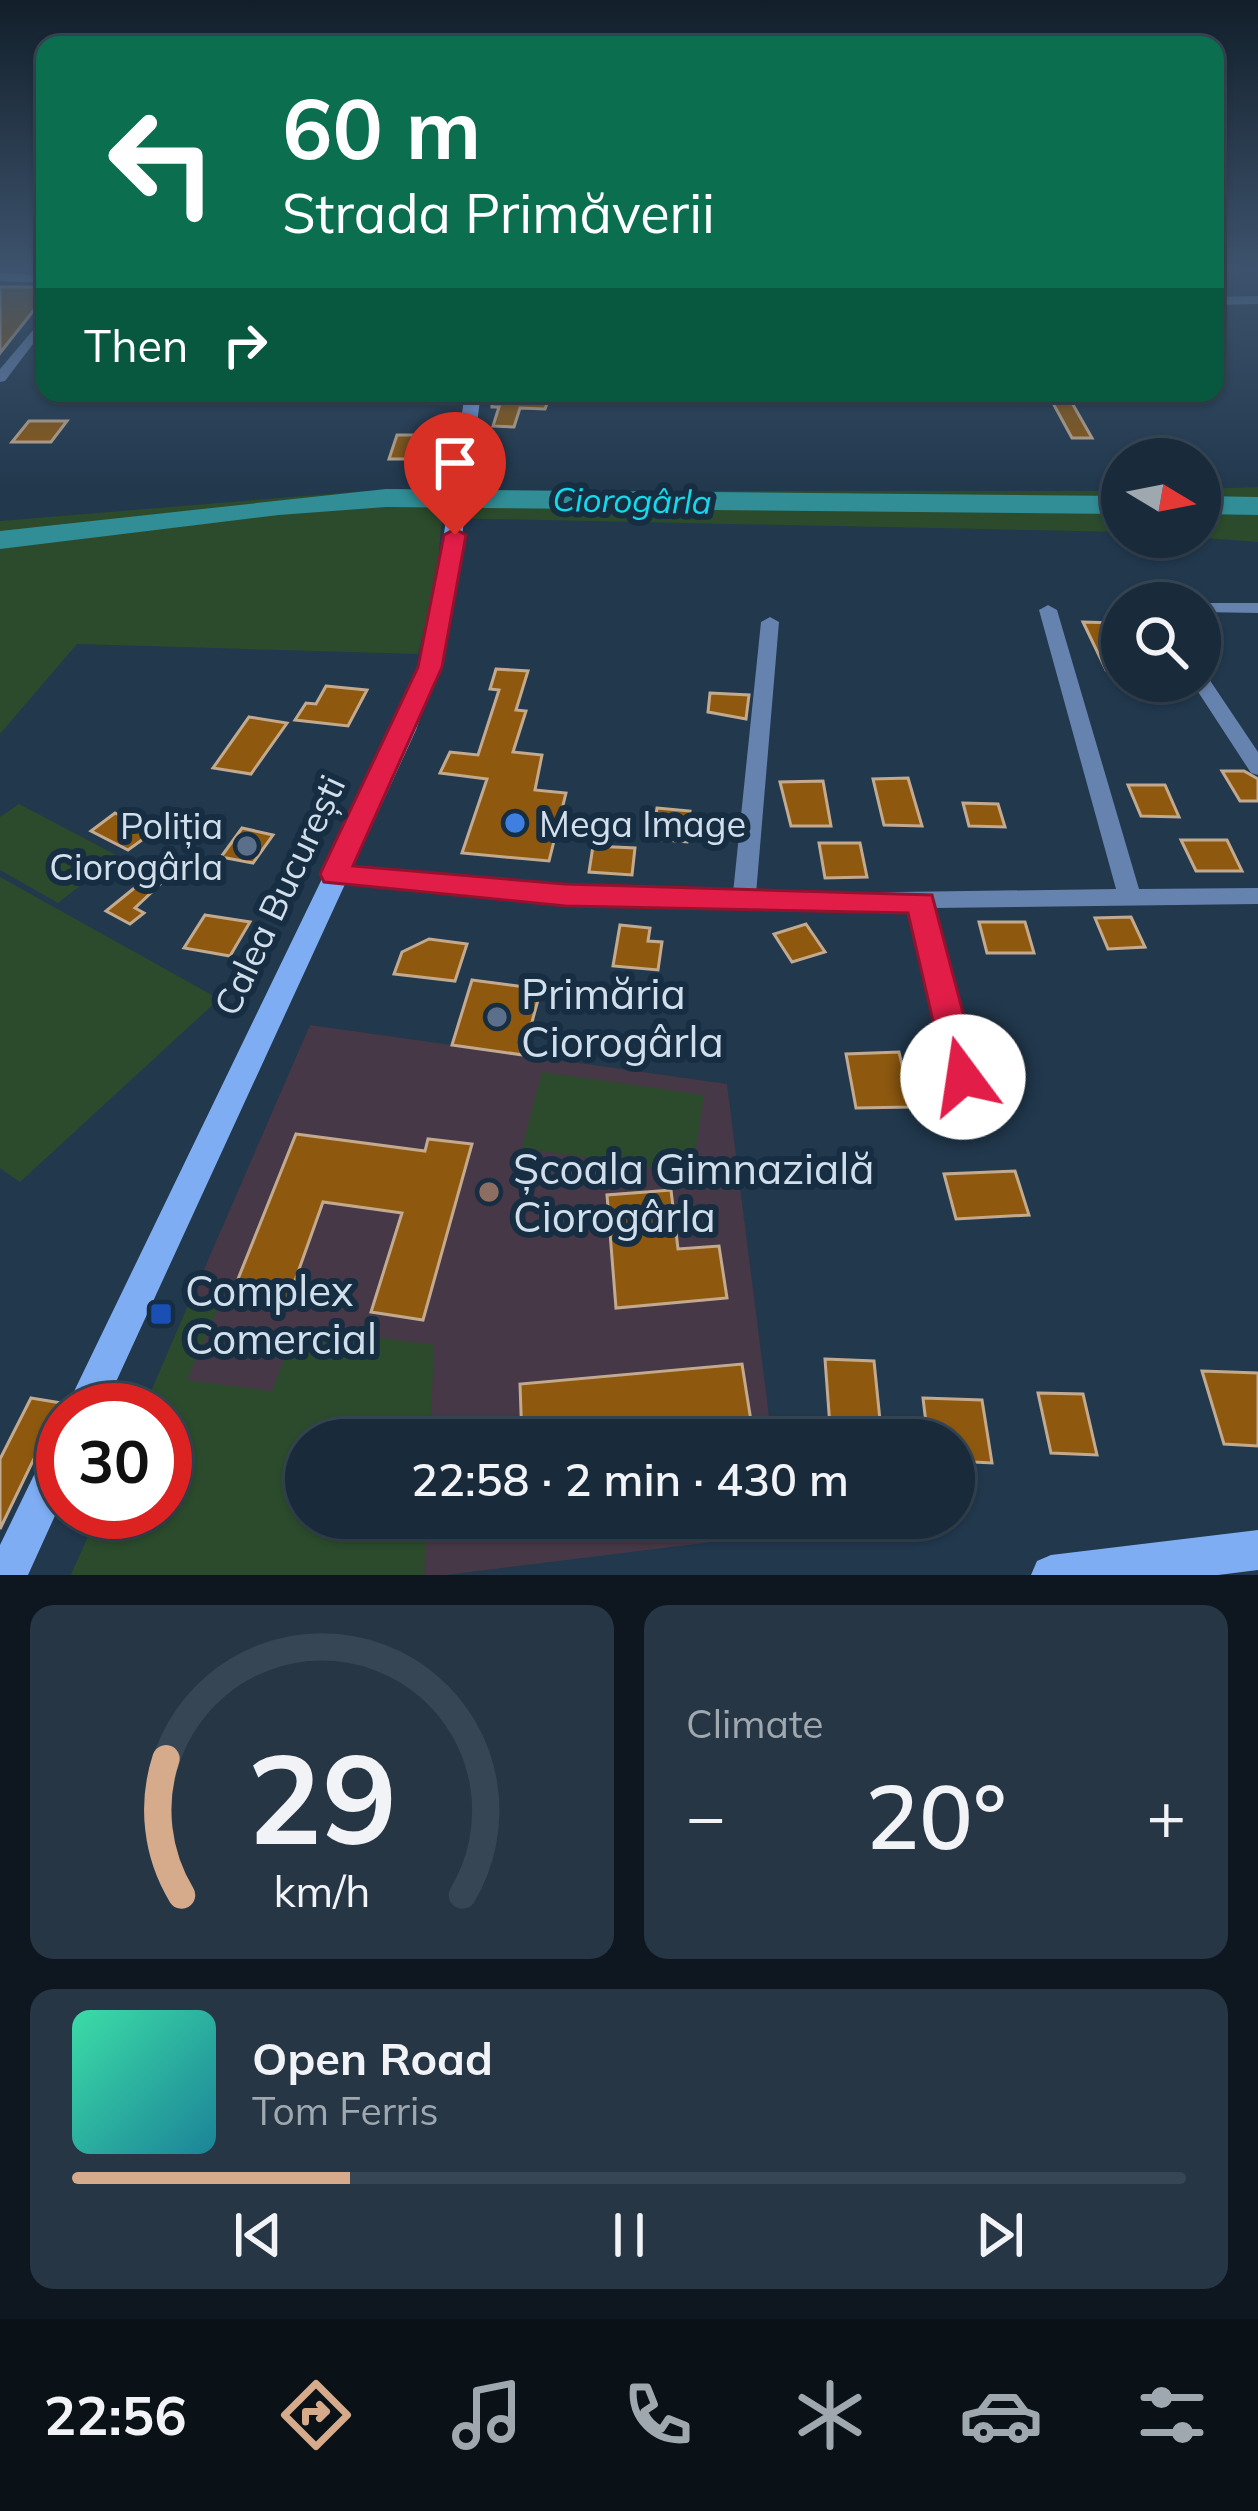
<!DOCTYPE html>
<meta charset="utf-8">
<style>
:root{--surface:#192a3a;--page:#263645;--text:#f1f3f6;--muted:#9fa7af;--line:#374654;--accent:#d6ab8b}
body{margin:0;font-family:Mulish,sans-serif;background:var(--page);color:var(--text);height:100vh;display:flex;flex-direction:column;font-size:45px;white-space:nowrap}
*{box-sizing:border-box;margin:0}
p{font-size:39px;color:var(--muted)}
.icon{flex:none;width:66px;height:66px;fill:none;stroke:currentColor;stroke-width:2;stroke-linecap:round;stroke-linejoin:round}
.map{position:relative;height:1575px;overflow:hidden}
.drawer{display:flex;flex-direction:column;gap:30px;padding:30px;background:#0e1720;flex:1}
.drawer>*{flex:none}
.hud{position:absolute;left:36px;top:36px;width:1188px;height:366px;border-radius:24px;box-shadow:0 3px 9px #0004,0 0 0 3px var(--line);background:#0b6e4f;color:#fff;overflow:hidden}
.needle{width:78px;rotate:100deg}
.controls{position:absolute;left:1101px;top:438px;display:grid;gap:24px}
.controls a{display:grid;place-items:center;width:120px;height:120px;border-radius:50%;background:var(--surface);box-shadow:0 3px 9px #0004,0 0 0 3px var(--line);font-size:60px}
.speed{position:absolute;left:36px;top:1383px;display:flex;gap:24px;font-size:60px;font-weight:700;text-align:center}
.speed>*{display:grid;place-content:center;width:156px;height:156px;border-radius:50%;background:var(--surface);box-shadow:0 3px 9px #0004,0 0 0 3px var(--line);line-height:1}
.speed .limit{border:18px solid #d22;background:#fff;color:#111}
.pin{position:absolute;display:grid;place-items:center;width:102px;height:102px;color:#fff;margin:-123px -51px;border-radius:50% 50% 50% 0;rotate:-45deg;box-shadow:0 0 12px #0007}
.pin .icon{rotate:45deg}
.me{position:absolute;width:132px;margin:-66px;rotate:346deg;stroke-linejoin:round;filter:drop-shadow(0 0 9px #0008)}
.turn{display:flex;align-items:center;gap:42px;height:252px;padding:0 48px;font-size:54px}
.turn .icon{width:156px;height:156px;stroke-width:2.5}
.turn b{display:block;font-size:84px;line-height:102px}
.then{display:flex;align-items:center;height:114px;padding:0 48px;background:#0003;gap:24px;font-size:45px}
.big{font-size:90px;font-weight:600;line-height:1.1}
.drawer .card{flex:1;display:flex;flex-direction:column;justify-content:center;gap:18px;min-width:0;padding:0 42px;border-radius:24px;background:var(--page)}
.drawer .dial{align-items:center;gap:0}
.dial svg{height:312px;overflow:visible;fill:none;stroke:var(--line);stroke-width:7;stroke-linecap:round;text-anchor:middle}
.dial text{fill:var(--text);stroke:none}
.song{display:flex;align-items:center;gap:36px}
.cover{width:144px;height:144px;border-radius:18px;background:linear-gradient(135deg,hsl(160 70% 55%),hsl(190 70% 35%))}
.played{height:12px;border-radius:6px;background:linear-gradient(90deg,var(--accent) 25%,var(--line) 25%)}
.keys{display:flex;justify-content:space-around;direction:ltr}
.heat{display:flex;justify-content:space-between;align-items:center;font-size:66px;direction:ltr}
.drawer .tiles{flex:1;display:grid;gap:30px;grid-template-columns:1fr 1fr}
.card:last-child{grid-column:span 2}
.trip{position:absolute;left:285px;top:1419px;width:690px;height:120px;border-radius:60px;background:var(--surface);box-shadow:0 3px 9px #0004,0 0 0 3px var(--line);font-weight:600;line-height:120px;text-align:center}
.menu{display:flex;height:192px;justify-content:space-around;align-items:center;background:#0a1117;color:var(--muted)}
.menu .icon{width:84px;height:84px}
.menu .selected{color:var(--accent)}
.menu b{font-size:54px;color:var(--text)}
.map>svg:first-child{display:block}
</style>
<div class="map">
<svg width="1258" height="1575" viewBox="0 0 1258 1575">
<rect width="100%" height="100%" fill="#21384d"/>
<polygon fill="#463846" points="310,1025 727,1084 772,1440 306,1440 306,1518 782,1518 784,1533 446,1575 71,1575 99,1512 165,1512 165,1410 143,1410"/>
<g fill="#2b4b2c">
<polygon points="1258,487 1258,542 1193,537 1200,537 1200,489"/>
<polygon points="364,491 1122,491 1122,532 442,518 436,583 418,654 77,644 0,734 0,521"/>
<polygon points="19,804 118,856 58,903 0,870 0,817"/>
<polygon points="0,877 219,999 20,1182 0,1168"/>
<polygon points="542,1072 704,1095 692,1173 522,1148"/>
<polygon points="190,1301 219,1305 187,1380 272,1391 297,1326 434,1345 430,1440 306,1440 306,1518 427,1518 424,1575 71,1575 99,1512 165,1512 165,1410 143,1410"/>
</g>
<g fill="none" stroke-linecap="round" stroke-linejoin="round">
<g fill="#318d96" fill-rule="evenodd">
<polygon points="386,489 1122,496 1122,514 386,507 279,515 0,549 0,531"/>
<polygon points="1200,496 1258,497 1258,515 1200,514"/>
</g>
</g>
<g fill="#8e590f" stroke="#c3aa8f" stroke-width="3">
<polygon points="0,287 45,287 45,296 0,353"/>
<polygon points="492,393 551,393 545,409 520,408 514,427 493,426 499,407 492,407"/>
<polygon points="1048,394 1067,394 1092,438 1072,438"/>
<polygon points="29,421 67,421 51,442 12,442"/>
<polygon points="397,435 439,435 432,459 389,459"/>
<polygon points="1083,622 1116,623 1122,639 1122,670 1106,670"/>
<polygon points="496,669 528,671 516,710 526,711 513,752 542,755 535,790 566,793 549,861 462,853 487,779 440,773 450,752 478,755 499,690 490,689"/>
<polygon points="326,686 367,690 348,726 295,720 306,703 316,704"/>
<polygon points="710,693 749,695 746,719 708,712"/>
<polygon points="249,717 287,723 251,774 213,768"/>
<polygon points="1222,771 1244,771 1258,779 1258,801 1240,801"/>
<polygon points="908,778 922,826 884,825 873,779"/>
<polygon points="823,781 831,826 791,826 780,782"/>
<polygon points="1128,785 1165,785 1179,817 1141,816"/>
<polygon points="963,803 998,804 1005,827 969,826"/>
<polygon points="657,808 690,811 687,842 652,839"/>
<polygon points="115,813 153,832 128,850 91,831"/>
<polygon points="242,828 273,835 253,863 221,857"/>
<polygon points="1181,840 1227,840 1242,871 1196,871"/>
<polygon points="819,843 860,843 867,877 825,878"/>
<polygon points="593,846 635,848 632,875 589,872"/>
<polygon points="158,861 175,870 135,908 144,913 130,924 106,911 143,881 137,878"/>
<polygon points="205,915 250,922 230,956 184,948"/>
<polygon points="1131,917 1145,947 1108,949 1095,918"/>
<polygon points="979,922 1025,922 1034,953 987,953"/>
<polygon points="806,924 825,952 792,962 774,934"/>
<polygon points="620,925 650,928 648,941 662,942 658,970 613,966"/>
<polygon points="429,939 467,944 455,981 394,974 402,952"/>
<polygon points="472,980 541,989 523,1055 452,1045"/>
<polygon points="899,1052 912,1107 856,1108 846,1054"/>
<polygon points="296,1134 425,1151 428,1139 472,1144 423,1320 371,1312 402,1213 323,1202 287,1303 232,1294"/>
<polygon points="1015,1171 1029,1215 956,1219 944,1174"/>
<polygon points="671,1190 678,1249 719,1246 727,1298 616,1308 607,1195"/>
<polygon points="825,1359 874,1361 882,1440 831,1440"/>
<polygon points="742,1364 754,1440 522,1440 520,1384"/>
<polygon points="1202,1371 1258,1373 1258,1446 1224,1444"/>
<polygon points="1038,1393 1083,1394 1097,1455 1051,1453"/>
<polygon points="31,1398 61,1403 0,1529 0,1459"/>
<polygon points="923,1398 982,1400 992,1463 954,1461 954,1440 928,1440"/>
<polygon points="820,1518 890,1518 892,1535 820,1532"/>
</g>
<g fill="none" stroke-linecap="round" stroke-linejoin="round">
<g fill="#6682ae" fill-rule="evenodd">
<polygon points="1258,296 1258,304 1215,305 1215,297"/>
<polygon points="45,316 45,328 5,381 0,382 0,369"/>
<polygon points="1195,603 1258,603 1258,613 1200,612 1200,603"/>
<polygon points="1048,605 1057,610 1139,889 1258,888 1258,904 934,908 983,1106 980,1114 970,1117 960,1114 957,1106 911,908 744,910 565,903 335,882 327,880 324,874 327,868 335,866 565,887 733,893 761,622 770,617 779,622 756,894 1116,889 1039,610"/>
<polygon points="1200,674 1207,676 1258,752 1258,775 1251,773 1191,681 1200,681"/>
</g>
<g fill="#7fadf3" fill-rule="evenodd">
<polygon points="0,273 45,275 45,283 0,281"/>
<polygon points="465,393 481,393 449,634 416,730 103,1410 65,1410 394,730 429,634"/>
<polygon points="63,1436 63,1498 28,1575 0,1575 0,1545 50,1442"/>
<polygon points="1258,1530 1258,1570 1218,1575 1031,1575 1037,1561 1051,1555"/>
</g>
</g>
<linearGradient id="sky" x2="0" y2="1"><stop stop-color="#121f2a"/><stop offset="0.55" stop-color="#3d536d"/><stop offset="1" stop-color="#3d536d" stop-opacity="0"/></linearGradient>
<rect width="1258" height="490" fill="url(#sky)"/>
<polygon fill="#e11d48" stroke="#92132f" stroke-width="3" points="455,529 466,535 442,667 353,866 565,884 932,895 980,1077 975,1087 963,1091 951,1087 946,1077 908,913 565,906 324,882 320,874 418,667 444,535"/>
<circle fill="#3f7fe0" stroke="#172e42" stroke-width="4.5" cx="515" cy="823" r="12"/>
<g fill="#5c6f8a" stroke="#172e42" stroke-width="4.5">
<circle cx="247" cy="846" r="12"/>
<circle cx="497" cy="1017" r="12"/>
</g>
<circle fill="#8d6e63" stroke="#172e42" stroke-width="4.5" cx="489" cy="1192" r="12"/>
<rect fill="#1a4fb4" stroke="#172e42" stroke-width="4.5" x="149" y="1302" width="24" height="24" rx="6"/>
<g text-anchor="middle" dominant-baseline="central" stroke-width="12" stroke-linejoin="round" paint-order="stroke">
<g font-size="33" font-style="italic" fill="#13dbea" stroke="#172e42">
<text transform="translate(632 500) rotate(1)">Ciorogârla</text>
</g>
<g font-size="36" fill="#d1dfec" stroke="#172e42" text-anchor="start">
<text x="539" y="823">Mega Image</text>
<text x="223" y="825" text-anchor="end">Poliția<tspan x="223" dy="41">Ciorogârla</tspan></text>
</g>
<g font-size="36" fill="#d1dfec" stroke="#172e42">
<text transform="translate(279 895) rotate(-65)">Calea București</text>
</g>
<g font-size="42" fill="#d1dfec" stroke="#172e42" text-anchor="start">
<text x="521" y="993">Primăria<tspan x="521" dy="48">Ciorogârla</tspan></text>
<text x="513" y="1168">Școala Gimnazială<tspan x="513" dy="48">Ciorogârla</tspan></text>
<text x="185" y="1290">Complex<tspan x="185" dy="48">Comercial</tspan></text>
</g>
</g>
</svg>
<div class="controls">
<a><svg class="needle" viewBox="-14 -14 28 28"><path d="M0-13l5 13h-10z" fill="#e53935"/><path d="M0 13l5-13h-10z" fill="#9fa7af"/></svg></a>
<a><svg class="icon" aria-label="search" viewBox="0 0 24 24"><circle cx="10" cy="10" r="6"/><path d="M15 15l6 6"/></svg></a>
</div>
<div class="speed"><div class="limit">30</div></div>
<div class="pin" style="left:455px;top:535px;background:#d93025"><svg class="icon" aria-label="arrive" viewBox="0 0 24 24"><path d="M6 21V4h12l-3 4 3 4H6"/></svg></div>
<svg class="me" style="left:963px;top:1077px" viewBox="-20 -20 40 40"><circle r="19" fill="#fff"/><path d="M0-13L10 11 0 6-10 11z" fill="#e11d48"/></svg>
<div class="trip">22:58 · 2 min · 430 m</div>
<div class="hud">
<div class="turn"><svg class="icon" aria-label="left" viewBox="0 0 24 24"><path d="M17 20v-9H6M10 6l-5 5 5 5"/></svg><div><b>60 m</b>Strada Primăverii</div></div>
<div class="then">Then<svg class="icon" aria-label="right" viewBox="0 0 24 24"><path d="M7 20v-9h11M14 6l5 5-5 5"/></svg></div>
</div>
</div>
<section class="drawer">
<div class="tiles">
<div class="card dial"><svg viewBox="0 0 100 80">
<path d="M14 69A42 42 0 1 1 86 69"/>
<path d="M14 69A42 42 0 0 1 10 34" stroke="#d6ab8b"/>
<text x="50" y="56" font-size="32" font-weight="700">29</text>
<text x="50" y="72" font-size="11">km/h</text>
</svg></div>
<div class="card"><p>Climate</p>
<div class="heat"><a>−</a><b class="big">20°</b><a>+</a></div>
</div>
<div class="card">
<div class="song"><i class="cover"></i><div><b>Open Road</b><p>Tom Ferris</p></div></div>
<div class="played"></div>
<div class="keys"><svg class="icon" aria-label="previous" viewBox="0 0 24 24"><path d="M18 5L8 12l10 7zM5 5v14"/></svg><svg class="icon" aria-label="pause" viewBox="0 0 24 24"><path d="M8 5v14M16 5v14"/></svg><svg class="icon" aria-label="next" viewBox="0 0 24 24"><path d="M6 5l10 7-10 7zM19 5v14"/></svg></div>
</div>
</div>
</section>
<nav class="menu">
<b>22:56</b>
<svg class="icon selected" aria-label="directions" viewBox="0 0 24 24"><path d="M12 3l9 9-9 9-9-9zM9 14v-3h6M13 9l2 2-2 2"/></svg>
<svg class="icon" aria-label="music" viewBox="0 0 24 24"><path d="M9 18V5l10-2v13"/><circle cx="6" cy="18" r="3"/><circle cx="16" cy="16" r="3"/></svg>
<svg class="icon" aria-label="phone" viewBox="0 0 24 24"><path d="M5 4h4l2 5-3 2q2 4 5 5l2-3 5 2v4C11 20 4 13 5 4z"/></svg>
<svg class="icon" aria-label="climate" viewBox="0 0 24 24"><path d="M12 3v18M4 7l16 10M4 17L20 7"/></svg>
<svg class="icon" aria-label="car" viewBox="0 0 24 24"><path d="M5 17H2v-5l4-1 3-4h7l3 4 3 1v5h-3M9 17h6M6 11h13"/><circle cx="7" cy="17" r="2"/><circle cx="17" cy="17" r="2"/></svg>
<svg class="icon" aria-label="filters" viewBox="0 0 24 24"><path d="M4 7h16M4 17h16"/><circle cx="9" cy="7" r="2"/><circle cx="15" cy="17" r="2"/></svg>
</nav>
